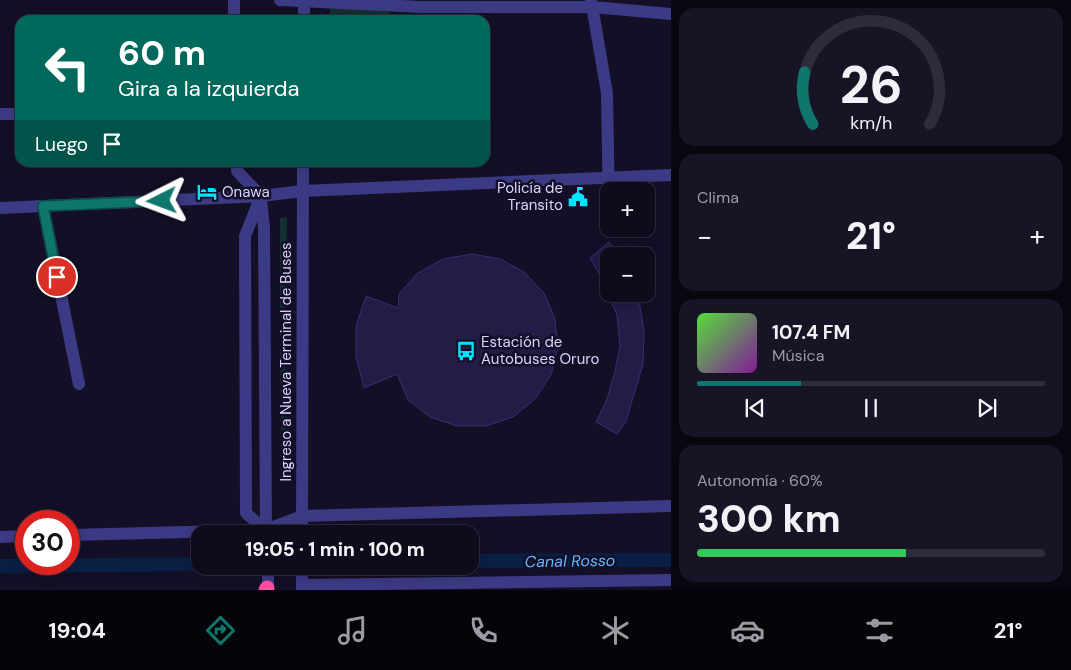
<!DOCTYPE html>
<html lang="es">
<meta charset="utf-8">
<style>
:root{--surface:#0e0b1c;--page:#171425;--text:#f1f3f6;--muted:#9b9ba3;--line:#2e2b3b;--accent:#0f766e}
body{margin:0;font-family:"DM Sans",sans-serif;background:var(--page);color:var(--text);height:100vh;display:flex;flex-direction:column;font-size:19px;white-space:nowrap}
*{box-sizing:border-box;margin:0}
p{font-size:16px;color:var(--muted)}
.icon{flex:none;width:28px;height:28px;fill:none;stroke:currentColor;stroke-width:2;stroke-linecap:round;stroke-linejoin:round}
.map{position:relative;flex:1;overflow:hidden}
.sheet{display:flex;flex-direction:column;gap:8px;padding:8px;background:#08060f;width:400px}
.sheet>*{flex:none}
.top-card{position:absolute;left:15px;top:15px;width:475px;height:152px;border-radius:15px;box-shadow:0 2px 12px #0003,0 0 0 1px var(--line);background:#00695c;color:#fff;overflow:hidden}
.tools{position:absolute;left:600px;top:182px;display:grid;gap:10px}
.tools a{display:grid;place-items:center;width:55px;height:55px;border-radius:10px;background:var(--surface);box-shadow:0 2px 12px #0003,0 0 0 1px var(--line);font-size:25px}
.speed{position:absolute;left:15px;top:510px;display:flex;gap:10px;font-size:25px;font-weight:700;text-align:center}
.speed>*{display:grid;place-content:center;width:65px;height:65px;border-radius:50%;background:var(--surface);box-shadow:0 2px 12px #0003,0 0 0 1px var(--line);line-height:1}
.speed .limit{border:8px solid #d22;background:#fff;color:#111}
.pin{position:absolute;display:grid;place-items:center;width:42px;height:42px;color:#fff;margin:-21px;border:2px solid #fff;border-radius:50%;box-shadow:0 1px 5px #0007}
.me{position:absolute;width:55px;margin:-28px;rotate:267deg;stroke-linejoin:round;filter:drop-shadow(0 0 4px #0008)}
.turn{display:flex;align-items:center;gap:18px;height:105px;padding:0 20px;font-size:22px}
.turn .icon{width:65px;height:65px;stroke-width:2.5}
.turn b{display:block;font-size:35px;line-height:42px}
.then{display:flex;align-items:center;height:48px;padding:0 20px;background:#0003;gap:10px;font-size:19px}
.big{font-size:38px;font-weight:800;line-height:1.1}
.sheet .card{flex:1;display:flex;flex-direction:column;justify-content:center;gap:8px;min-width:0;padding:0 18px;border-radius:15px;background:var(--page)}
.sheet .dial{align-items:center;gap:0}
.dial svg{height:130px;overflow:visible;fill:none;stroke:var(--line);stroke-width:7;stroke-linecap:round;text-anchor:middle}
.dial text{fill:var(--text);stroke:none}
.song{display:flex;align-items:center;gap:15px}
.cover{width:60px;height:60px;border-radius:8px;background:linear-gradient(135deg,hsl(110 70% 55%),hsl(290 70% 35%))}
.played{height:5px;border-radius:2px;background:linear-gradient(90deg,var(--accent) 30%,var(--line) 30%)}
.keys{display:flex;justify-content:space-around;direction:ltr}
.heat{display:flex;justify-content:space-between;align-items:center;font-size:28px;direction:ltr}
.charge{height:8px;border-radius:4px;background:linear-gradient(90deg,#34c759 60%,var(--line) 0)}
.trip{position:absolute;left:191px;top:525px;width:288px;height:50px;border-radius:15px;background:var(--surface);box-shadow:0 2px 12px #0003,0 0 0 1px var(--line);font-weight:800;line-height:50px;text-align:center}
.tab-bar{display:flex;height:80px;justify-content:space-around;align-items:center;background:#06040b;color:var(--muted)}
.tab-bar .icon{width:35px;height:35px}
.tab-bar .active{color:var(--accent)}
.tab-bar b{font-size:22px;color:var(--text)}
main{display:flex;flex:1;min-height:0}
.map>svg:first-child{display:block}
</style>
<main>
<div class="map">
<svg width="671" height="590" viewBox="0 0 671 590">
<rect width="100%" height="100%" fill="#130f26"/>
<g fill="#12302f">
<polygon points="330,7 389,8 390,20 330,20"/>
<polygon points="287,217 285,308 280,308 280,218"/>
<polygon points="280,349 285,349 286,465 282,465"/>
</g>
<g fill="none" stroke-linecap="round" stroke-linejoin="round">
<g stroke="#0a1f44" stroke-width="14">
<polyline points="470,561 671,560"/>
<polyline points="0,566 200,564"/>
</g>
</g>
<g fill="#241b47" stroke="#3b2d73">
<polygon points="609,242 620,256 609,256 609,291 590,258"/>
<polygon points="472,254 500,259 524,272 544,293 555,319 558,347 551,375 535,399 513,417 486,426 457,426 430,417 408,400 397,374 364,388 356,356 356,326 366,296 398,308 399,294 418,273 443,259"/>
<polygon points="608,294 638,294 644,332 643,364 626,421 617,434 596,422 607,399 614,375 620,346 617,315"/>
</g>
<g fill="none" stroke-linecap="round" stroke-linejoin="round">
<g stroke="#3d3a85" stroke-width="12">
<polyline points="234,0 234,20"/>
<polyline points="280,0 421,7 593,7 671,14"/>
<polyline points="591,0 607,93 609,209"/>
<polyline points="304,20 304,0"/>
<polyline points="0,114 20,114"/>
<polyline points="237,162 237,171 261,196"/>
<polyline points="261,196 245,236 246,513 265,530"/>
<polyline points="261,199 264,228 266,534"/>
<polyline points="43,206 79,384"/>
<polyline points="0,208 261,196 303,191 671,175"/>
<polyline points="302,534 303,162"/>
<polyline points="69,535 265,530 302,516 671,506"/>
<polyline points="0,537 26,536"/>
<polyline points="302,566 302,590"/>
<polyline points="302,585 671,580"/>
<polyline points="268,590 268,566"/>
</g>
<polyline stroke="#ff4fa3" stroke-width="15" points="266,590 267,588"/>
</g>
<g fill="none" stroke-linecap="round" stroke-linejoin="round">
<defs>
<polyline id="route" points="57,277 43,206 162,201"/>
</defs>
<use href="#route" stroke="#0a4d48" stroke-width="12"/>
<use href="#route" stroke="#0f766e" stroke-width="9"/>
</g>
<defs>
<symbol id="hotel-bare" viewBox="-9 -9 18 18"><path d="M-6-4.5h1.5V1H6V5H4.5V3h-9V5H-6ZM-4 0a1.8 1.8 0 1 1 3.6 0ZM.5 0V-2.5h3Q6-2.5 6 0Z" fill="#00e5ff" stroke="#130f26" stroke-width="2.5" paint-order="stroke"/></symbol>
<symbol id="civic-bare" viewBox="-9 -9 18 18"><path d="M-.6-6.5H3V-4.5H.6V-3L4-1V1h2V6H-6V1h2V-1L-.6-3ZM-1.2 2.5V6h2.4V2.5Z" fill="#00e5ff" stroke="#130f26" stroke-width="2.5" paint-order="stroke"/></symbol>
<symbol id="bus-bare" viewBox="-9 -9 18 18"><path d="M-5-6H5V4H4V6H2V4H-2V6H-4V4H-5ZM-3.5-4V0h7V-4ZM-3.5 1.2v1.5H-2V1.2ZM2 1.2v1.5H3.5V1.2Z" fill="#00e5ff" stroke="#130f26" stroke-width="2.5" paint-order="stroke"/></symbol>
</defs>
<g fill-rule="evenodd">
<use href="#hotel-bare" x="193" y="178" width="28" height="28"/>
<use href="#civic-bare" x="564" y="183" width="28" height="28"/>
<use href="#bus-bare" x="452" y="337" width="28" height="28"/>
</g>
<g text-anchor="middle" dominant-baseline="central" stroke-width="5" stroke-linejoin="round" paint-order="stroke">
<g font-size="15" fill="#d9d4ff" stroke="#130f26" text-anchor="start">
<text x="563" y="188" text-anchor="end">Policía de<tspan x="563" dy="17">Transito</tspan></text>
<text x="222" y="192">Onawa</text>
<text x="481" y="342">Estación de<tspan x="481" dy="17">Autobuses Oruro</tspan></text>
</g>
<g font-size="15" fill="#d9d4ff" stroke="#130f26">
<text transform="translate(286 362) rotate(-90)">Ingreso a Nueva Terminal de Buses</text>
</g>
<g font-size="16" font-style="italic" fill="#62b6ff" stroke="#130f26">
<text transform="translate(570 561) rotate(-1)">Canal Rosso</text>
</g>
</g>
</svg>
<div class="tools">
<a>+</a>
<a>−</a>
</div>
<div class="speed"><div class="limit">30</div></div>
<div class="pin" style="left:57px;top:277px;background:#d93025"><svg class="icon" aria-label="arrive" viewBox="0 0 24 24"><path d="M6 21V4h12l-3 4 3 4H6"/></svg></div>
<svg class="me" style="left:162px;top:201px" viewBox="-20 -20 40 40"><path d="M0-17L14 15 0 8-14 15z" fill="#0f766e" stroke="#fff" stroke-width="4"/></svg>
<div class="trip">19:05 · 1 min · 100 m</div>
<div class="top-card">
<div class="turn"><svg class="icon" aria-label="left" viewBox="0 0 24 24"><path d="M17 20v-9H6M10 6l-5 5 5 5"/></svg><div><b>60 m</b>Gira a la izquierda</div></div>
<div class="then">Luego<svg class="icon" aria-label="arrive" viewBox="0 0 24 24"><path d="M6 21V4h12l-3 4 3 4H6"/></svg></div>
</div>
</div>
<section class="sheet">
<div class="card dial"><svg viewBox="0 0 100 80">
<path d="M14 69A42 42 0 1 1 86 69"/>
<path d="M14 69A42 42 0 0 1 9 37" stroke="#0f766e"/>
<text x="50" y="56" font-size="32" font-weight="700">26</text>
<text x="50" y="72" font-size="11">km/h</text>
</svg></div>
<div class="card"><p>Clima</p>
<div class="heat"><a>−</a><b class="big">21°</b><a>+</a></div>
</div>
<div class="card">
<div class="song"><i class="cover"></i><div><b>107.4 FM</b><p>Música</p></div></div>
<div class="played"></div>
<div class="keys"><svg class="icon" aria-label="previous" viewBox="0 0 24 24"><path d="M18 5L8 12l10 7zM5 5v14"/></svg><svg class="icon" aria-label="pause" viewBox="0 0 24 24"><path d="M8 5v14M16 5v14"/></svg><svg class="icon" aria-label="next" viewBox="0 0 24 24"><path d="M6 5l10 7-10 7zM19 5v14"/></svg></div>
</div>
<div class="card"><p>Autonomía · 60%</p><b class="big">300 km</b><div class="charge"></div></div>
</section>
</main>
<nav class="tab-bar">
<b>19:04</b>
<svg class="icon active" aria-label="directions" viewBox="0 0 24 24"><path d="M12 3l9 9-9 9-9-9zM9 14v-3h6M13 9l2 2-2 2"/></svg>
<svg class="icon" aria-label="music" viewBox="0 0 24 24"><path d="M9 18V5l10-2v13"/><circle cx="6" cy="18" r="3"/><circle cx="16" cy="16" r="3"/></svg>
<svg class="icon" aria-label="phone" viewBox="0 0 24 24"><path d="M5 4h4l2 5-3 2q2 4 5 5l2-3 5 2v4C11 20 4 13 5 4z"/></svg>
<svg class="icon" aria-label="climate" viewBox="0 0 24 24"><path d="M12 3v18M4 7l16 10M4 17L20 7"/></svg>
<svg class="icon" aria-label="car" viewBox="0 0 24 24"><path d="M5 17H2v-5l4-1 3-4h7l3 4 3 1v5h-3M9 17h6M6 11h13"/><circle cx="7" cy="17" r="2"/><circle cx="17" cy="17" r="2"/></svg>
<svg class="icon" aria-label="filters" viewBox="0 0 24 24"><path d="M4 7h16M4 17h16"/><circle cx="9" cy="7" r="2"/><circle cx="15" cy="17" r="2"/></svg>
<b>21°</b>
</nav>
